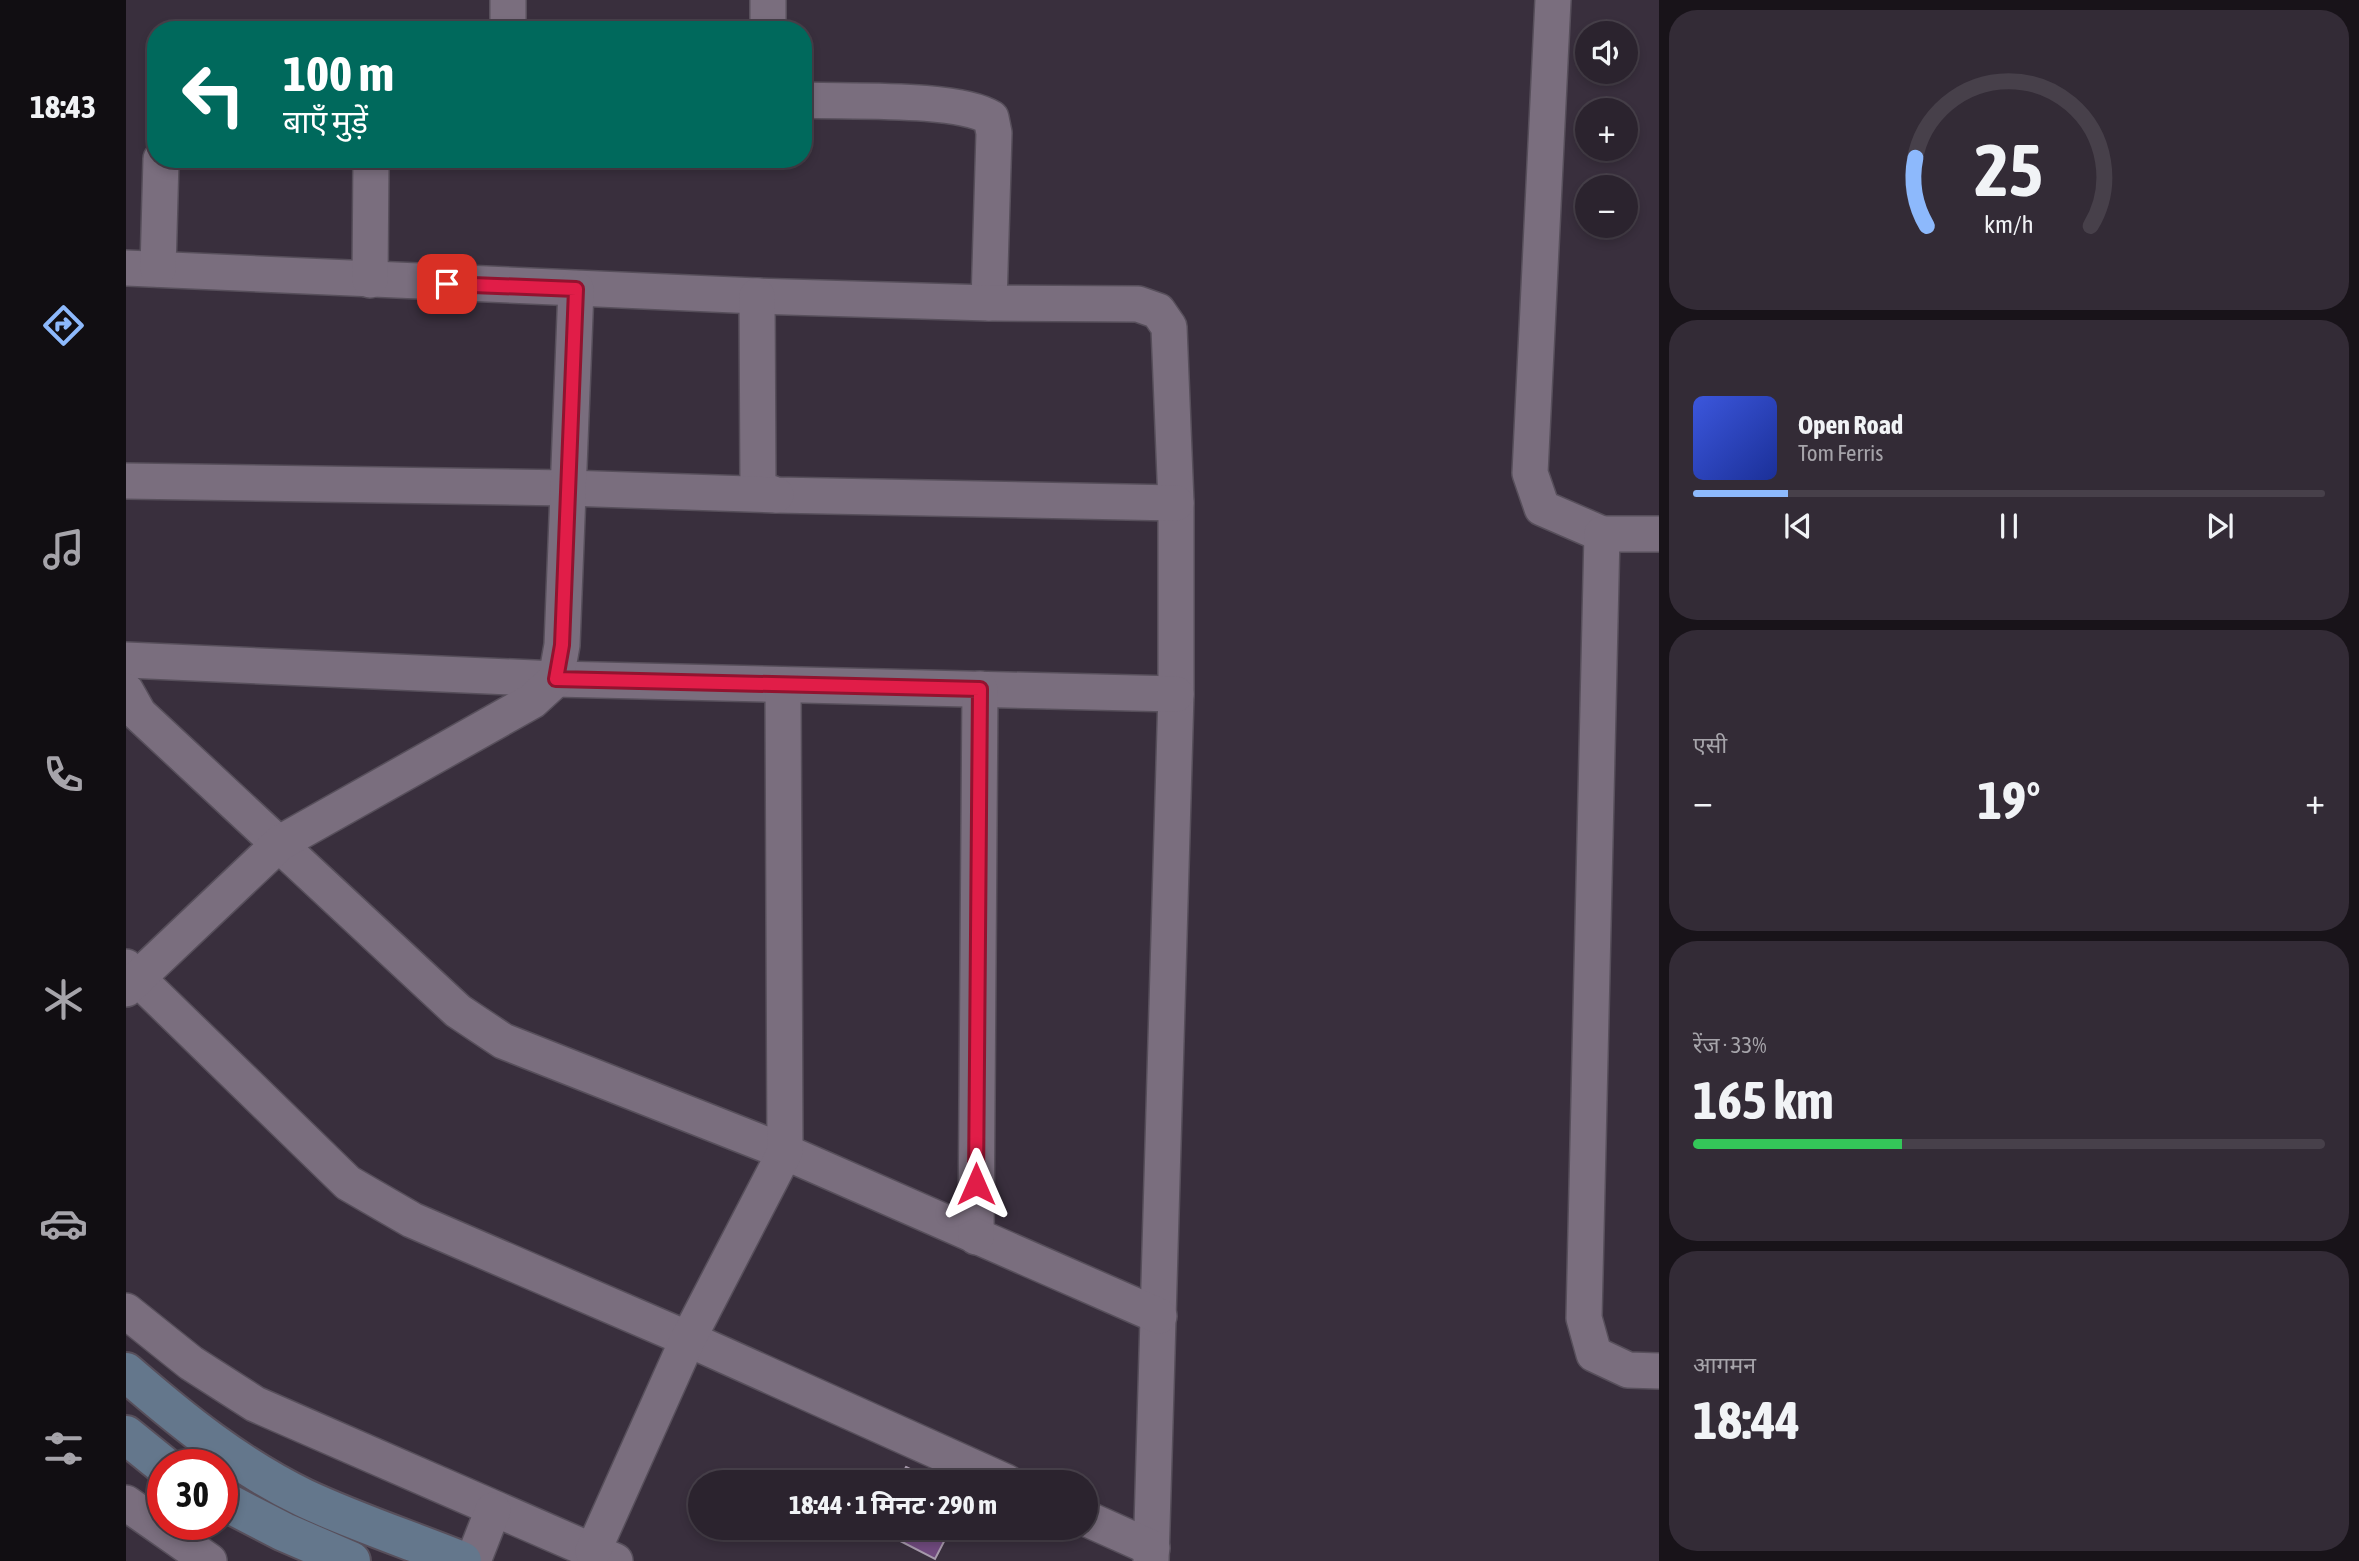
<!DOCTYPE html>
<html lang="hi">
<meta charset="utf-8">
<style>
:root{--surface:#2b232e;--page:#332b36;--text:#f1f3f6;--muted:#a6a4aa;--line:#47404a;--accent:#8db9fc}
body{margin:0;font-family:"Asap Condensed","Noto Sans Devanagari",sans-serif;background:var(--page);color:var(--text);height:100vh;display:flex;flex-direction:column;font-size:26px;white-space:nowrap}
*{box-sizing:border-box;margin:0}
p{font-size:23px;color:var(--muted)}
.icon{flex:none;width:38px;height:38px;fill:none;stroke:currentColor;stroke-width:2;stroke-linecap:round;stroke-linejoin:round}
.map{position:relative;flex:1;overflow:hidden}
.panel{display:flex;flex-direction:column;gap:10px;padding:10px;background:#181319;width:700px}
.panel>*{flex:none}
.top-card{position:absolute;left:21px;top:21px;width:665px;height:147px;border-radius:28px;box-shadow:0 4px 10px #0003,0 0 0 2px var(--line);background:#00695c;color:#fff;overflow:hidden}
.tools{position:absolute;left:1449px;top:21px;display:grid;gap:14px}
.tools a{display:grid;place-items:center;width:63px;height:63px;border-radius:50%;background:var(--surface);box-shadow:0 4px 10px #0003,0 0 0 2px var(--line);font-size:35px}
.speed{position:absolute;left:21px;top:1449px;display:flex;gap:14px;font-size:35px;font-weight:700;text-align:center}
.speed>*{display:grid;place-content:center;width:91px;height:91px;border-radius:50%;background:var(--surface);box-shadow:0 4px 10px #0003,0 0 0 2px var(--line);line-height:1}
.speed .limit{border:10px solid #d22;background:#fff;color:#111}
.pin{position:absolute;display:grid;place-items:center;width:60px;height:60px;color:#fff;margin:-30px;border-radius:14px;box-shadow:0 4px 10px #0006}
.me{position:absolute;width:77px;margin:-38px;rotate:0deg;stroke-linejoin:round;filter:drop-shadow(0 0 5px #0008)}
.turn{display:flex;align-items:center;gap:24px;height:147px;padding:0 21px;font-size:32px}
.turn .icon{width:91px;height:91px;stroke-width:2.5}
.turn b{display:block;font-size:49px;line-height:60px}
.big{font-size:52px;font-weight:700;line-height:1.1}
.panel .card{flex:1;display:flex;flex-direction:column;justify-content:center;gap:10px;min-width:0;padding:0 24px;border-radius:28px;background:var(--page)}
.panel .dial{align-items:center;gap:0}
.dial svg{height:182px;overflow:visible;fill:none;stroke:var(--line);stroke-width:7;stroke-linecap:round;text-anchor:middle}
.dial text{fill:var(--text);stroke:none}
.song{display:flex;align-items:center;gap:21px}
.cover{width:84px;height:84px;border-radius:10px;background:linear-gradient(135deg,hsl(230 70% 55%),hsl(230 70% 35%))}
.played{height:7px;border-radius:4px;background:linear-gradient(90deg,var(--accent) 15%,var(--line) 15%)}
.keys{display:flex;justify-content:space-around;direction:ltr}
.heat{display:flex;justify-content:space-between;align-items:center;font-size:38px;direction:ltr}
.charge{height:10px;border-radius:5px;background:linear-gradient(90deg,#34c759 33%,var(--line) 0)}
.trip{position:absolute;left:562px;top:1470px;width:410px;height:70px;border-radius:35px;background:var(--surface);box-shadow:0 4px 10px #0003,0 0 0 2px var(--line);font-weight:700;line-height:70px;text-align:center}
main{display:flex;flex:1;min-height:0}
.dock{display:flex;flex-direction:column;width:126px;justify-content:space-around;align-items:center;background:#110e12;color:var(--muted)}
.dock .icon{width:49px;height:49px}
.dock .current{color:var(--accent)}
.dock b{font-size:32px;color:var(--text)}
.map>svg:first-child{display:block}
</style>
<main>
<nav class="dock">
<b>18:43</b>
<svg class="icon current" aria-label="directions" viewBox="0 0 24 24"><path d="M12 3l9 9-9 9-9-9zM9 14v-3h6M13 9l2 2-2 2"/></svg>
<svg class="icon" aria-label="music" viewBox="0 0 24 24"><path d="M9 18V5l10-2v13"/><circle cx="6" cy="18" r="3"/><circle cx="16" cy="16" r="3"/></svg>
<svg class="icon" aria-label="phone" viewBox="0 0 24 24"><path d="M5 4h4l2 5-3 2q2 4 5 5l2-3 5 2v4C11 20 4 13 5 4z"/></svg>
<svg class="icon" aria-label="climate" viewBox="0 0 24 24"><path d="M12 3v18M4 7l16 10M4 17L20 7"/></svg>
<svg class="icon" aria-label="car" viewBox="0 0 24 24"><path d="M5 17H2v-5l4-1 3-4h7l3 4 3 1v5h-3M9 17h6M6 11h13"/><circle cx="7" cy="17" r="2"/><circle cx="17" cy="17" r="2"/></svg>
<svg class="icon" aria-label="filters" viewBox="0 0 24 24"><path d="M4 7h16M4 17h16"/><circle cx="9" cy="7" r="2"/><circle cx="15" cy="17" r="2"/></svg>
</nav>
<div class="map">
<svg width="1533" height="1561" viewBox="0 0 1533 1561">
<rect width="100%" height="100%" fill="#392f3d"/>
<g fill="#704a7e" stroke="#a79aac" stroke-width="2">
<polygon points="780,1467 810,1482 772,1482"/>
<polygon points="749,1528 825,1528 809,1559"/>
</g>
<g fill="none" stroke-linecap="round" stroke-linejoin="round">
<defs>
<g id="street">
<polyline points="642,0 642,30"/>
<polyline points="1427,0 1404,473 1416,508 1476,534"/>
<polyline points="382,30 382,0"/>
<path d="M677,100C720,102 833,97 865,118L868,133L863,303"/>
<polyline points="0,268 631,296 863,303 1012,304 1032,311 1043,327 1050,503 1050,694 1025,1561"/>
<polyline points="32,269 35,159"/>
<polyline points="244,280 245,159"/>
<polyline points="631,296 632,488 650,495 1050,503"/>
<polyline points="0,481 441,488 650,495"/>
<polyline points="1533,534 1476,534 1458,1318 1468,1354 1502,1370 1533,1371"/>
<polyline points="0,660 430,679 1050,694"/>
<polyline points="0,691 13,714 332,1011 377,1041 659,1152 1033,1316"/>
<polyline points="0,967 222,1183 286,1220 562,1339 880,1482"/>
<polyline points="0,989 154,843 406,701 430,679 436,645 450,289"/>
<polyline points="850,1237 854,689"/>
<polyline points="0,1311 65,1363 129,1404 489,1561"/>
<polyline points="0,1503 83,1561"/>
<polyline points="959,1518 1026,1548"/>
<polyline points="467,1551 562,1339 659,1152 657,685"/>
<polyline points="347,1561 367,1510"/>
</g>
<g id="secondary">
<path d="M0,1372C55,1420 112,1466 178,1498C229,1522 284,1540 336,1561"/>
<polyline points="0,1435 37,1465"/>
<polyline points="96,1500 158,1532 225,1561"/>
</g>
</defs>
<use href="#street" stroke="#574f5b" stroke-width="38"/>
<use href="#secondary" stroke="#574f5b" stroke-width="42"/>
<use href="#street" stroke="#7a6e7e" stroke-width="35"/>
<use href="#secondary" stroke="#64778c" stroke-width="38"/>
</g>
<g fill="none" stroke-linecap="round" stroke-linejoin="round">
<defs>
<polyline id="route" points="321,284 450,289 436,645 430,679 854,689 850,1184"/>
</defs>
<use href="#route" stroke="#92132f" stroke-width="18"/>
<use href="#route" stroke="#e11d48" stroke-width="12"/>
</g>
</svg>
<div class="tools">
<a><svg class="icon" aria-label="sound" viewBox="0 0 24 24"><path d="M4 9h4l5-4v14l-5-4H4zM17 9q2 3 0 6"/></svg></a>
<a>+</a>
<a>−</a>
</div>
<div class="speed"><div class="limit">30</div></div>
<div class="pin" style="left:321px;top:284px;background:#d93025"><svg class="icon" aria-label="arrive" viewBox="0 0 24 24"><path d="M6 21V4h12l-3 4 3 4H6"/></svg></div>
<svg class="me" style="left:850px;top:1184px" viewBox="-20 -20 40 40"><path d="M0-17L14 15 0 8-14 15z" fill="#e11d48" stroke="#fff" stroke-width="4"/></svg>
<div class="trip">18:44 · 1 मिनट · 290 m</div>
<div class="top-card">
<div class="turn"><svg class="icon" aria-label="left" viewBox="0 0 24 24"><path d="M17 20v-9H6M10 6l-5 5 5 5"/></svg><div><b>100 m</b>बाएँ मुड़ें</div></div>
</div>
</div>
<section class="panel">
<div class="card dial"><svg viewBox="0 0 100 80">
<path d="M14 69A42 42 0 1 1 86 69"/>
<path d="M14 69A42 42 0 0 1 9 39" stroke="#8db9fc"/>
<text x="50" y="56" font-size="32" font-weight="700">25</text>
<text x="50" y="72" font-size="11">km/h</text>
</svg></div>
<div class="card">
<div class="song"><i class="cover"></i><div><b>Open Road</b><p>Tom Ferris</p></div></div>
<div class="played"></div>
<div class="keys"><svg class="icon" aria-label="previous" viewBox="0 0 24 24"><path d="M18 5L8 12l10 7zM5 5v14"/></svg><svg class="icon" aria-label="pause" viewBox="0 0 24 24"><path d="M8 5v14M16 5v14"/></svg><svg class="icon" aria-label="next" viewBox="0 0 24 24"><path d="M6 5l10 7-10 7zM19 5v14"/></svg></div>
</div>
<div class="card"><p>एसी</p>
<div class="heat"><a>−</a><b class="big">19°</b><a>+</a></div>
</div>
<div class="card"><p>रेंज · 33%</p><b class="big">165 km</b><div class="charge"></div></div>
<div class="card"><p>आगमन</p><b class="big">18:44</b></div>
</section>
</main>
